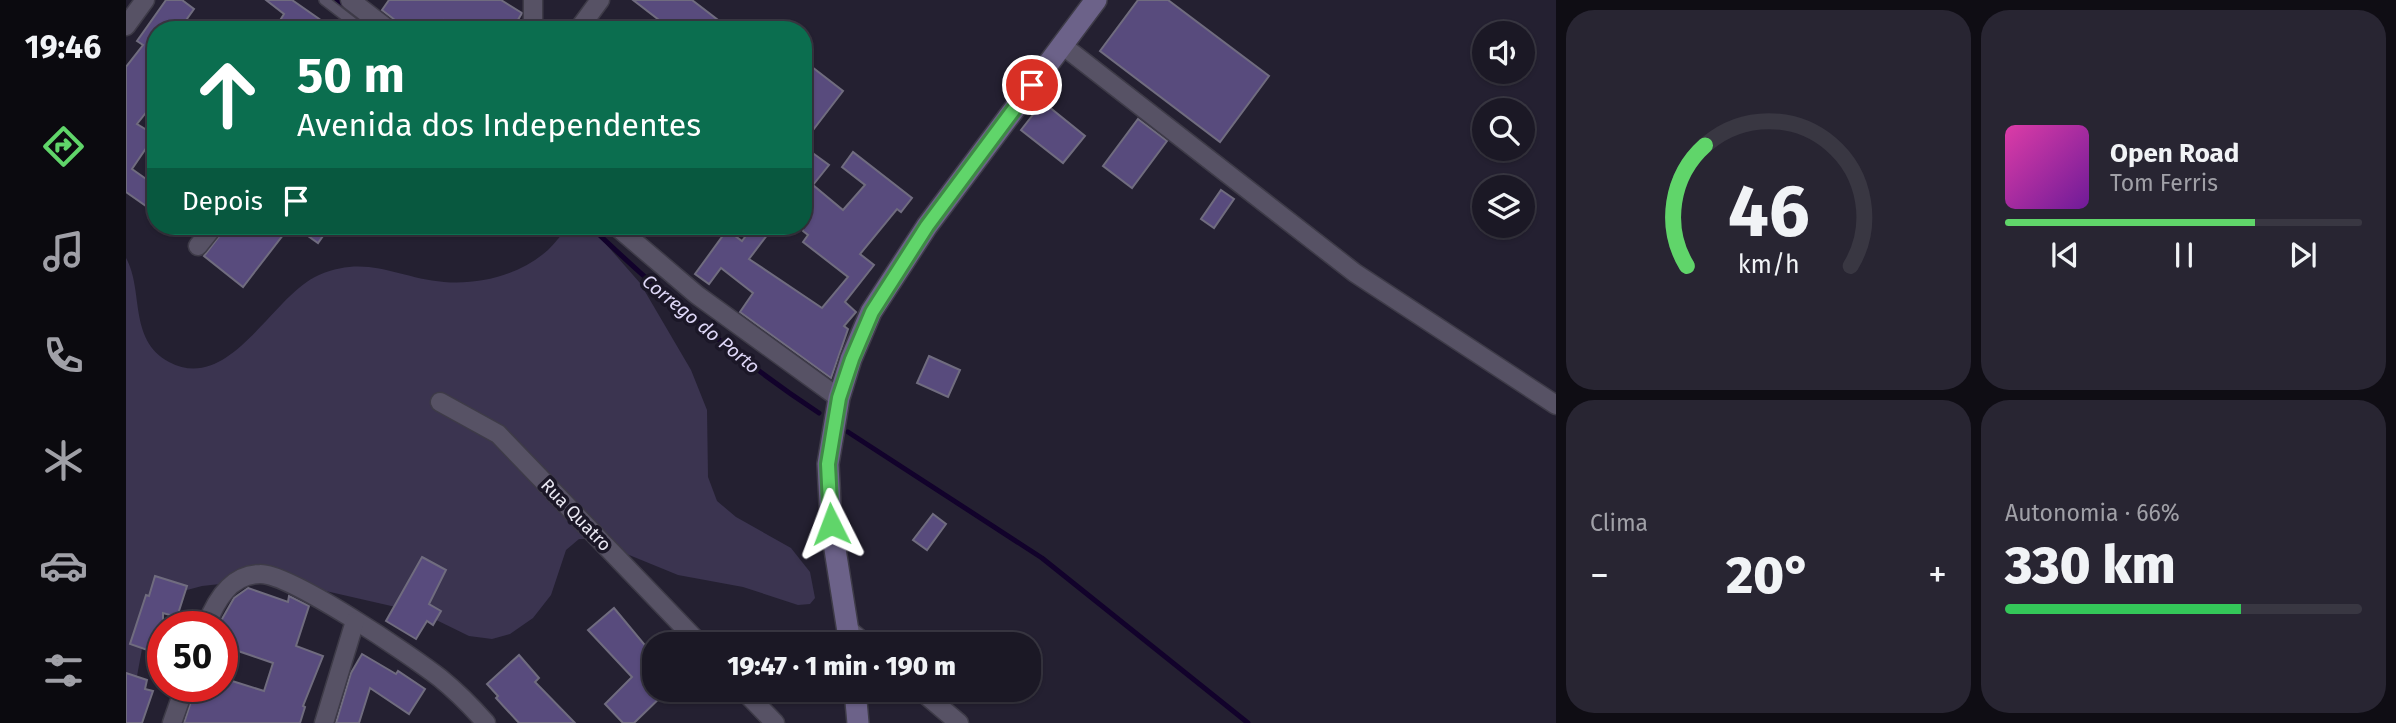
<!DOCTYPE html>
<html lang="pt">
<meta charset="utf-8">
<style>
:root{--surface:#1b1825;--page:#282532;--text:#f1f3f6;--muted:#a0a0a7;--line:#393742;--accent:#60d56a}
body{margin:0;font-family:"Fira Sans",sans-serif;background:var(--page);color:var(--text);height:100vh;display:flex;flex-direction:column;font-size:26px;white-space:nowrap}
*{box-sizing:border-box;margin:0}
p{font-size:23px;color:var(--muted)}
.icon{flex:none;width:38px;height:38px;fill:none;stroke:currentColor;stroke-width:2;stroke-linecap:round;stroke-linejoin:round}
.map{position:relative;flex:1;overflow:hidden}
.sheet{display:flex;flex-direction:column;gap:10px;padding:10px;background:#0f0d14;width:840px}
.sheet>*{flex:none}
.banner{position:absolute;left:21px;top:21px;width:665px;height:214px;border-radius:28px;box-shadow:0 2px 5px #0004,0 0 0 2px var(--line);background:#0b6e4f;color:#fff;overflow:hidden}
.tools{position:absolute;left:1346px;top:21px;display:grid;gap:14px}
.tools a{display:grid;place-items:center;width:63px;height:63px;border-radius:50%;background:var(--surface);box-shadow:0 2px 5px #0004,0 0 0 2px var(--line);font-size:35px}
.speed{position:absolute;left:21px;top:611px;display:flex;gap:14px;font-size:35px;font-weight:700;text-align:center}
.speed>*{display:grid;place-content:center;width:91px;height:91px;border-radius:50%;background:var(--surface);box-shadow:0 2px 5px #0004,0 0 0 2px var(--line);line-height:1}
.speed .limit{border:10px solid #d22;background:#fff;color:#111}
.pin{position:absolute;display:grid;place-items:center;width:60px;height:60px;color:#fff;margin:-30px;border:4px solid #fff;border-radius:50%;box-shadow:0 2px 7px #0007}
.me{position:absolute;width:77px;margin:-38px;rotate:357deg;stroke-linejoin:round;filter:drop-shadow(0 0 5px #0008)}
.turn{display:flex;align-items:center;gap:24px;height:147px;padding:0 35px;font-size:32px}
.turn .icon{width:91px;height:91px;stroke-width:2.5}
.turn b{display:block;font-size:49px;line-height:60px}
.then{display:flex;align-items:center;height:66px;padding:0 35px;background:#0003;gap:14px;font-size:26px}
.big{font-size:52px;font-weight:800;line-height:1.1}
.sheet .tile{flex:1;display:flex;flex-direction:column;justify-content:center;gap:10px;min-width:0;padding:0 24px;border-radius:28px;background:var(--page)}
.sheet .dial{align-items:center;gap:0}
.dial svg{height:182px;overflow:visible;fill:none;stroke:var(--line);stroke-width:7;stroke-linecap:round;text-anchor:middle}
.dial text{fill:var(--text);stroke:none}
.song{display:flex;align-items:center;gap:21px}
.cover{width:84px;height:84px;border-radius:10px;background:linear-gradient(135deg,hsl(320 70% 55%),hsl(280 70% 35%))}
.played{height:7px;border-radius:4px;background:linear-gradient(90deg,var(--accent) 70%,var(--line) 70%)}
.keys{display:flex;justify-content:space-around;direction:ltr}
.heat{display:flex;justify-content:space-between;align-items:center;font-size:38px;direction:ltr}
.charge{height:10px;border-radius:5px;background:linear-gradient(90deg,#34c759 66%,var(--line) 0)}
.sheet .tiles{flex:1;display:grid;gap:10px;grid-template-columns:repeat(2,1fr)}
.trip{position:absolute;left:516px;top:632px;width:399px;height:70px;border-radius:28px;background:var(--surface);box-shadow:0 2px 5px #0004,0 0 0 2px var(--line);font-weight:800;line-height:70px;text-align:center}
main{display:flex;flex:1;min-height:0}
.tab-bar{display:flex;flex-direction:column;width:126px;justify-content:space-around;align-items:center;background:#0b0a0f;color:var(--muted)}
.tab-bar .icon{width:49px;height:49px}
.tab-bar .selected{color:var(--accent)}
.tab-bar b{font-size:32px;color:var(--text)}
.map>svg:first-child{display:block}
</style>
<main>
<nav class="tab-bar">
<b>19:46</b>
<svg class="icon selected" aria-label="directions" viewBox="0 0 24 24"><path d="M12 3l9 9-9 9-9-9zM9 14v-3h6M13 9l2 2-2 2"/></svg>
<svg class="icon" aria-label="music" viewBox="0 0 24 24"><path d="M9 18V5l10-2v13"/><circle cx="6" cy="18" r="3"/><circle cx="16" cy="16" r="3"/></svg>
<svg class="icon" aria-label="phone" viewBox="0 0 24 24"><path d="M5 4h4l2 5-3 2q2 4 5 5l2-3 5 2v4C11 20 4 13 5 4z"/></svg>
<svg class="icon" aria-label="climate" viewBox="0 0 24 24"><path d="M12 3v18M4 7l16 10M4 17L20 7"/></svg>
<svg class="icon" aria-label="car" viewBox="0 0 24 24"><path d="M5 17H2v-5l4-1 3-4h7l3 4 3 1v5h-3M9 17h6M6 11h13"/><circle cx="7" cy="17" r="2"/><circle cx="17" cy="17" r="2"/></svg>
<svg class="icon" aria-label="filters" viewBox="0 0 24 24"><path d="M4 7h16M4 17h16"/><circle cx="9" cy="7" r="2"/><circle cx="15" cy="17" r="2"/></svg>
</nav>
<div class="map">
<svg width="1430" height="723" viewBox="0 0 1430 723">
<rect width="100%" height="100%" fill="#242031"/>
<path fill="#3b3450" d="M442,226H464L514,283L565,370L581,410L582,477L591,501L610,517L665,548L684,572L689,598L684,604L672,605L617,587L552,575L464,539H453L440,550L425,595L407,618L384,634L366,639L343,636L296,613L169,584L121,581L76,586L46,594L20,627L9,687L0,700V258C18,290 2,340 43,362C104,395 146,295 193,275C242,254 271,278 318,282C354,285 394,275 422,250C429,243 436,234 442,226Z"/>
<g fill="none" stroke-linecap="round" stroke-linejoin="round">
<g stroke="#12022b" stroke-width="5">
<polyline points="211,0 222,9"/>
<path d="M464,226C535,294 611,359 693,413"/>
<polyline points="722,432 916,558 1122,723"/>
</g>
</g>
<g fill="#584b7d" stroke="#706c7f" stroke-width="2" fill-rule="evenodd">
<polygon points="40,0 56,0 68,9 53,30 30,30 30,100 11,124 29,135 6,169 30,186 30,213 0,192 0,67 17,45 11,41"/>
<polygon points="140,0 166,0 209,30 148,30 158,14"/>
<polygon points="263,0 375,0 396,13 386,30 335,30 318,20 311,30 274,30 270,21 256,10"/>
<polygon points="507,0 566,0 592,20 584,30 546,30"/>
<polygon points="1012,0 1042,0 1143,76 1094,142 974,51"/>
<polygon points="677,60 717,91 677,143"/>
<polygon points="917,102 959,136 937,163 895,130"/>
<polygon points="1012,119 1041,141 1006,188 977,166"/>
<polygon points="677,146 703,165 687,185 717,210 739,185 716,167 727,152 786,198 775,212 771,209 734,254 748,265 719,302 730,312 718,326 722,329 705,378 614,312 627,293 595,268 583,284 569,274 601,230 616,241 627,226 648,226 623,259 696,308 722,277 677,242 682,235 677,231"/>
<polygon points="1095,190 1108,199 1088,228 1075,219"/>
<polygon points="101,226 164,226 117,287 78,256"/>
<polygon points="168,226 204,226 192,243"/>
<polygon points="803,356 834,370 822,397 791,383"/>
<polygon points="807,514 820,524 801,550 787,540"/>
<polygon points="296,557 320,570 303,604 315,611 307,625 301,621 290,639 260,621"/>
<polygon points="29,576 61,586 51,617 37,613 37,652 28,649 27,652 4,644 20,595 23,596"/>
<path d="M122,588L162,602L163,596L183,606L170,646L197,656L177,706L179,707L174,723H58L70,686H96V619L108,598ZM112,651L147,663L138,691L103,680Z"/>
<polygon points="488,608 528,656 528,690 542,690 508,723 497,723 479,704 506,677 462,630"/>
<polygon points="236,654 270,674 272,671 299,689 283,714 244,688 233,723 210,723 225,673"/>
<polygon points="393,655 413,678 409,682 449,723 393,723 370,698 372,696 361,684"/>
<polygon points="0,673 21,680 19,689 27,691 16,723 0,723"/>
</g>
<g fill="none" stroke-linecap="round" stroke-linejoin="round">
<defs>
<polyline id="lane" points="198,0 237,30"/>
<g id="street">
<polyline points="224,0 263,30"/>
<polyline points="407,0 407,30"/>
<polyline points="0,26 19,0"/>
<polyline points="452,30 474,0"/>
<polyline points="936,45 1229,273 1430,405"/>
<polyline points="490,226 571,295 713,398"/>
<polyline points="72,246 88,226"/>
<polyline points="314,402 372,434 574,644"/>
<path d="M80,626C89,602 104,574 134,574C164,573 286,656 314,678C330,691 346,707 360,723"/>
<polyline points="723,630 740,644"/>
<polyline points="617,690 649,723"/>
<polyline points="794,690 833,723"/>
<polyline points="46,723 59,686"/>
<polyline points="198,723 229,621"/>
</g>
<g id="secondary">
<polyline points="724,644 705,524 702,464 713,398 725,359 745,312 801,226 970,0"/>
<polyline points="729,690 732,723"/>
</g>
</defs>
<use href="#lane" stroke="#3e3b48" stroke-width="12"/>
<use href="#street" stroke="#3e3b48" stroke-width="21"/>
<use href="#secondary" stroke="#3e3b48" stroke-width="24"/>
<use href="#lane" stroke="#575265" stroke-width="9"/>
<use href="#street" stroke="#575265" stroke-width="18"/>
<use href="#secondary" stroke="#6c6289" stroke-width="21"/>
</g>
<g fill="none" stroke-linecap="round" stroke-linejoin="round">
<defs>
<polyline id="route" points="705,524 702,464 713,398 726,359 746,312 801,226 906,85"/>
</defs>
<use href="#route" stroke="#3e8a45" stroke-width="18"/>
<use href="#route" stroke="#60d56a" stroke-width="12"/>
</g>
<g text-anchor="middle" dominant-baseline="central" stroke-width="7" stroke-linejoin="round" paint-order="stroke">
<g font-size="18" fill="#e9e7f2" stroke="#1b1727">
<text transform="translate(450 515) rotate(46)">Rua Quatro</text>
</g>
<g font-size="19" font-style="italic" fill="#ded7f7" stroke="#1b1727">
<text transform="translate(575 324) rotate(39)">Corrego do Porto</text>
</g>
</g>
</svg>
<div class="tools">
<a><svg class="icon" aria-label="sound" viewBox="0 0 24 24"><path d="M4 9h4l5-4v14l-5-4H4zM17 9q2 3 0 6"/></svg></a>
<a><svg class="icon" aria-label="search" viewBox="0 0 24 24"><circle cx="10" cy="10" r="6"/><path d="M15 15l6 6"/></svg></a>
<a><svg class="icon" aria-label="layers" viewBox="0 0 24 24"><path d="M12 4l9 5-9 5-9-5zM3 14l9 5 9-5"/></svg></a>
</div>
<div class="speed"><div class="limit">50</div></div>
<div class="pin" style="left:906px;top:85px;background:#d93025"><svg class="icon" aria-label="arrive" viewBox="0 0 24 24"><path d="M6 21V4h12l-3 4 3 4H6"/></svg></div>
<svg class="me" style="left:705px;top:524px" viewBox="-20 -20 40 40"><path d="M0-17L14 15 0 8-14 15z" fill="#60d56a" stroke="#fff" stroke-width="4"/></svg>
<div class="trip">19:47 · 1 min · 190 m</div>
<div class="banner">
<div class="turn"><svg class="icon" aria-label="ahead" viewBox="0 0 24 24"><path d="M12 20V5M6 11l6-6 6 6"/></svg><div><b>50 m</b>Avenida dos Independentes</div></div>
<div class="then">Depois<svg class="icon" aria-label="arrive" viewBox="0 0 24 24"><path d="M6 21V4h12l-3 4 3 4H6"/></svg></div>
</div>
</div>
<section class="sheet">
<div class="tiles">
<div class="tile dial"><svg viewBox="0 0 100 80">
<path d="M14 69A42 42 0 1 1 86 69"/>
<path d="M14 69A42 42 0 0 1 22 16" stroke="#60d56a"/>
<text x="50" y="56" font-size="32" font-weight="700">46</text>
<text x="50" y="72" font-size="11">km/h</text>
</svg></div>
<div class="tile">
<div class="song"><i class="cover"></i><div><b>Open Road</b><p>Tom Ferris</p></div></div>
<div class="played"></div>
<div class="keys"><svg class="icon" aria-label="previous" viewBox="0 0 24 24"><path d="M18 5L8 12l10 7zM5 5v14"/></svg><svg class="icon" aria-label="pause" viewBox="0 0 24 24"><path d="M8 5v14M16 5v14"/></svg><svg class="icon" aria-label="next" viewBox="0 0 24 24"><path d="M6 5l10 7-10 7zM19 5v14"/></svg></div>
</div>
<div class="tile"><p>Clima</p>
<div class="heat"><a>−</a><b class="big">20°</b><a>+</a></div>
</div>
<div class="tile"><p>Autonomia · 66%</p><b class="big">330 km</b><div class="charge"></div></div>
</div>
</section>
</main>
